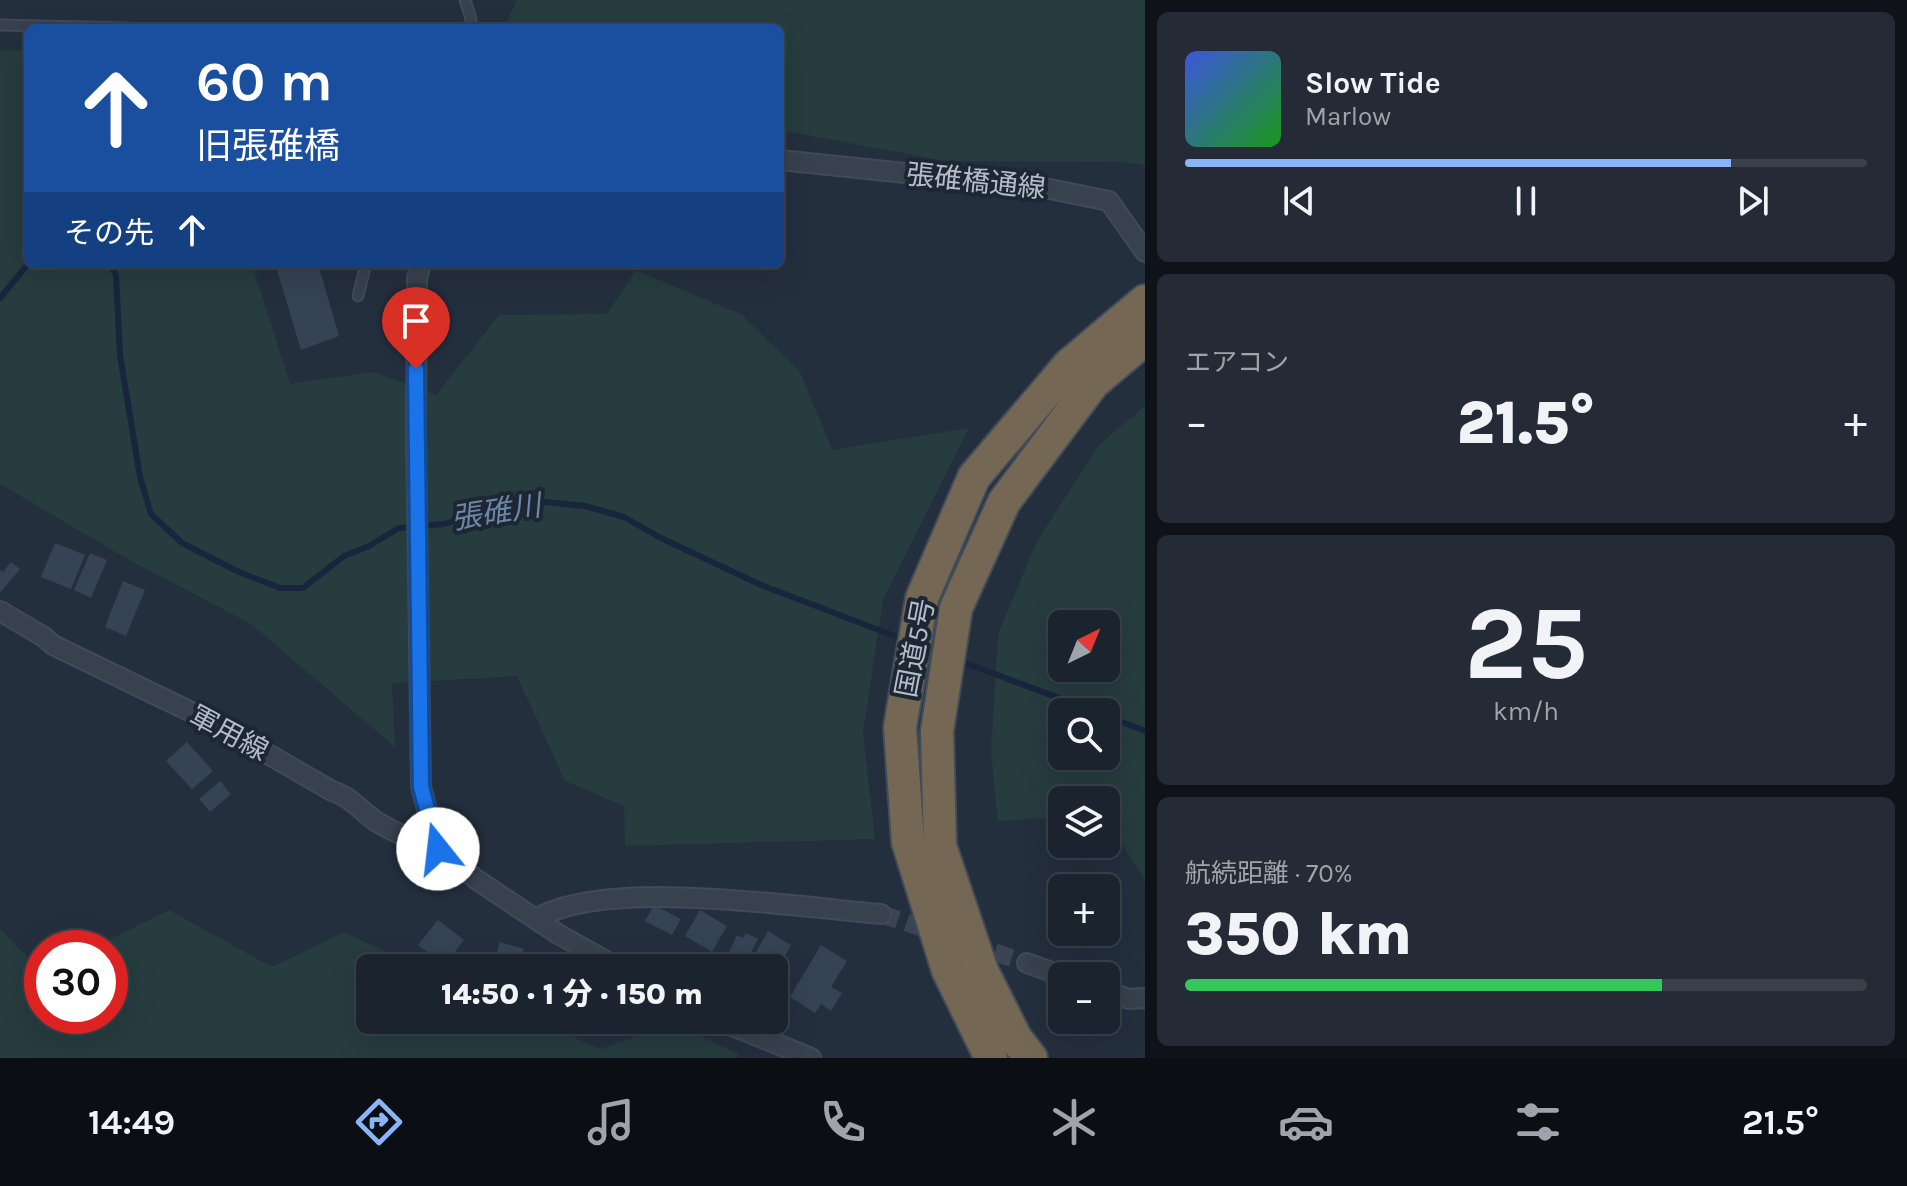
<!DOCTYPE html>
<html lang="ja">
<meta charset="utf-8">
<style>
:root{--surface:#1b232e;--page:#242b36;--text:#f1f3f6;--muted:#a0a4aa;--line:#39404a;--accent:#8ab4f8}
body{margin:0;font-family:Karla,"Noto Sans JP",sans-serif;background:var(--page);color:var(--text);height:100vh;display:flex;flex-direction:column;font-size:30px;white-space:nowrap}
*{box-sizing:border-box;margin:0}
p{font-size:26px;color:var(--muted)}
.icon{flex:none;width:44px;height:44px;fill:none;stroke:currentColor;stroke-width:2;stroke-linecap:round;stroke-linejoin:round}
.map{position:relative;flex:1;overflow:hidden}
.sheet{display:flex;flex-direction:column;gap:12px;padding:12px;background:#0f1319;width:762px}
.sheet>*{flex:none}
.hud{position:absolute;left:24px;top:24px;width:760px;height:244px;border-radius:12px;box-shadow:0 8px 32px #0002,0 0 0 2px var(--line);background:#1a4fa0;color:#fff;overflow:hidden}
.needle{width:52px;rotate:43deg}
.tools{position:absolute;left:1048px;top:610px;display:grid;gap:16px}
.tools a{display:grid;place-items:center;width:72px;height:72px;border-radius:12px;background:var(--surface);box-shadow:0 8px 32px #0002,0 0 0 2px var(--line);font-size:40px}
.speed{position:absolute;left:24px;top:930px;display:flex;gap:16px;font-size:40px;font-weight:700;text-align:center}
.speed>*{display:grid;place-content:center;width:104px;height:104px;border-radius:50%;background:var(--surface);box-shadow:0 8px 32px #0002,0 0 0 2px var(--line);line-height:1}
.speed .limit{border:12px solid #d22;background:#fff;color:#111}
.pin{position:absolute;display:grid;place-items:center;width:68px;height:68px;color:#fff;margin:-82px -34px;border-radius:50% 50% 50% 0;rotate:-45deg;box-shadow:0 0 8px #0007}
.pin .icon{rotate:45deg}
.me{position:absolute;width:88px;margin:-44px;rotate:344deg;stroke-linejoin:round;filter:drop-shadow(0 0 6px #0008)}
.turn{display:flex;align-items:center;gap:28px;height:168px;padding:0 40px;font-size:36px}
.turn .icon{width:104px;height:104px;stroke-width:2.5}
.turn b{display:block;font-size:56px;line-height:68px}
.then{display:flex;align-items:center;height:76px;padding:0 40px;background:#0003;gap:16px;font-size:30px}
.big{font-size:60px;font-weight:800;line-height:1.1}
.sheet .card{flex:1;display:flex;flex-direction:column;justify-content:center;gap:12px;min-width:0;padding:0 28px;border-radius:12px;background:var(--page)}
.sheet .dial{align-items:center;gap:0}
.dial b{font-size:104px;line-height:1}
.song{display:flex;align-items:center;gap:24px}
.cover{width:96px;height:96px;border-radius:12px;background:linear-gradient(135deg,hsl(230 70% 55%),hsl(120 70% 35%))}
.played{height:8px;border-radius:4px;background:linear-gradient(90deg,var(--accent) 80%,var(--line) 80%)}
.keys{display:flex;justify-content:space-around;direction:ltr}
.heat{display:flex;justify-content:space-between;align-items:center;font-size:44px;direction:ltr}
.charge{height:12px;border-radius:6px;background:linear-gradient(90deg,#34c759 70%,var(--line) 0)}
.trip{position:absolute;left:356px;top:954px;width:432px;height:80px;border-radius:12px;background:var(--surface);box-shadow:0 8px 32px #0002,0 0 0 2px var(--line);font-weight:800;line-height:80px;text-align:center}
.dock{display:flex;height:128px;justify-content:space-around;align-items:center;background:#0b0e12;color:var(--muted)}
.dock .icon{width:56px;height:56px}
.dock .current{color:var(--accent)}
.dock b{font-size:36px;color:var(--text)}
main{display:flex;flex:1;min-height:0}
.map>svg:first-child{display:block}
</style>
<main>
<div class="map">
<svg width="1145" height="1058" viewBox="0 0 1145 1058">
<rect width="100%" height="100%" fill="#242f3e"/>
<g fill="#263c3f" fill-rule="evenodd">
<polygon points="517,0 1145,0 1145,165 1121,162 945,161 780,130 780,28 504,28"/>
<polygon points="0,50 28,51 28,264 252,264 290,384 373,372 436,395 499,315 607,314 636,270 742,315 800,372 832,450 969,428 883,600 863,733 875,839 625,846 624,806 565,781 517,676 392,683 395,747 251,624 124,557 0,484"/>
<path d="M1145,406V879L1112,829L1106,828V800H1062V817L998,821L991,753L998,634L1037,541L1100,444ZM1062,624H1106V668H1062ZM1062,712H1106V756H1062Z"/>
<polygon points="169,910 272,967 344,932 422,968 370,968 370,1020 534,1020 600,1049 673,1024 739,1054 737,1058 0,1058 0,929 42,972 42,1016 110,1016 110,948 92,948"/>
</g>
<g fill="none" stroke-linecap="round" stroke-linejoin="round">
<g stroke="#17263c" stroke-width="6">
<polyline points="110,264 116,275 120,355 140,477 151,514 182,543 239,572 280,588 303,588 344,556 369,546 399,528 444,524 497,508 503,510 546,502 585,506 624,517 661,538 761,585 905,640"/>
<polyline points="0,298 28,264"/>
<polyline points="957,660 1096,712"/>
<polyline points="1106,716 1145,731"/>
</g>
</g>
<g fill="#364354">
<polygon points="297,264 318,264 339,336 301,350 277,270"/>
<polygon points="55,543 85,555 71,589 41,577"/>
<polygon points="90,553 107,560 91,598 74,590"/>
<polygon points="11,562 20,569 0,593 0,570 3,572"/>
<polygon points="123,581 145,590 126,636 105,627"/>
<polygon points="187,742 213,771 192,789 166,761"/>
<polygon points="220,781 231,794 210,812 199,799"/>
<polygon points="654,905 681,919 672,935 645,921"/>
<polygon points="700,910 727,926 712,952 685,936"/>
<polygon points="438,920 464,940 445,965 418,945"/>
<polygon points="768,931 791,945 774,975 774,968 747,968"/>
<polygon points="746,933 758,939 743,968 740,968 725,961 737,935 743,938"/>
<polygon points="500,942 524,949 518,968 492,968"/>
<polygon points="821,945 847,961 831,987 842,993 831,1011 821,1004 815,1013 790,997"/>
<polygon points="530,952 554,959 551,968 525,968"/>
</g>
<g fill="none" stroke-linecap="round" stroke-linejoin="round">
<g stroke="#3a4453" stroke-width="18" stroke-dasharray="18 9" stroke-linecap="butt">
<polyline points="881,914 941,934"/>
<polyline points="969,944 1027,963"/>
</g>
<defs>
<g id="lane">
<polyline points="465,0 471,19 471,28"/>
<polyline points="0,25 128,28"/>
<polyline points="358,296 366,264"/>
</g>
<g id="street">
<polyline points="780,160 1040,187 1109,201 1145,252"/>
<polyline points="421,264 417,278 416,429 421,787 438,849 477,880 558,934 619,968"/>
<path d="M0,611L44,637L53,645L216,724L332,791C349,796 361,810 374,820C394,833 416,841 438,849"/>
<path d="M536,919C606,877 797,907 881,914"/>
<polyline points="1027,963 1063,976"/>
<polyline points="1106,991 1129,999 1145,998"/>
<polyline points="718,1020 811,1058"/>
</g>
<g id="highway">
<polyline points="991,1058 948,970 908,842 900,727 922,598 974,477 1069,365 1145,301"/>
<polyline points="1031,1058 1016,1039 982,971 940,846 937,731 956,608 1004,502 1093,383 1145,339"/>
</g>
</defs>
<use href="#lane" stroke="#414a57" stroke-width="13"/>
<use href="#street" stroke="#414a57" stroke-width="22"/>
<use href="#highway" stroke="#434c59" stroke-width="36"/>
<use href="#lane" stroke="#38414e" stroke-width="9"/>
<use href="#street" stroke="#38414e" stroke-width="18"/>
<use href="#highway" stroke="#746855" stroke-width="32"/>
</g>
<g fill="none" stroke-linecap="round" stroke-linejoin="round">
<defs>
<polyline id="route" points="416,369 421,787 438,849"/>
</defs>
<use href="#route" stroke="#114b97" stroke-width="20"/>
<use href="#route" stroke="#1a73e8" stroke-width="14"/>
</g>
<g text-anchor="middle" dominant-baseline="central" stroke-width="8" stroke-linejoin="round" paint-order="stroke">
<g font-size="28" fill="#b4bcc9" stroke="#1d2633">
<text transform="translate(976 181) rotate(6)">張碓橋通線</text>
<text transform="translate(915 648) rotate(-79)">国道5号</text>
<text transform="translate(229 733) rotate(28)">軍用線</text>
</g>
<g font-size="30" font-style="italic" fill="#6d86a8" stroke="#1d2633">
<text transform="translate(496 512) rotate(-9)">張碓川</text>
</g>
</g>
</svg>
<div class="tools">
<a><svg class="needle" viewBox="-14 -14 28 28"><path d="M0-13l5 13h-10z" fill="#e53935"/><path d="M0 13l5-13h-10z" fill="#a0a4aa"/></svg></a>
<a><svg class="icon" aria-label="search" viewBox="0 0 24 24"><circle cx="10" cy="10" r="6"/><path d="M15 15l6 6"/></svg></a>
<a><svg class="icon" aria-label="layers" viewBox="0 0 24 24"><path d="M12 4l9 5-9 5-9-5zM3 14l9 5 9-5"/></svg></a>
<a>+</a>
<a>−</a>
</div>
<div class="speed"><div class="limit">30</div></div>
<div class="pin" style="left:416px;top:369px;background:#d93025"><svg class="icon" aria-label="arrive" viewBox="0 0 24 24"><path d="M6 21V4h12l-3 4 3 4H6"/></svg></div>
<svg class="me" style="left:438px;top:849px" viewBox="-20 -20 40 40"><circle r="19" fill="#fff"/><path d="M0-13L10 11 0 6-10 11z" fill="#1a73e8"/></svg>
<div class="trip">14:50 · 1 分 · 150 m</div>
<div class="hud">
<div class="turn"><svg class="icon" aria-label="ahead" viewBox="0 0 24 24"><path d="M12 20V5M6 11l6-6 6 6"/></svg><div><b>60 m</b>旧張碓橋</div></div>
<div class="then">その先<svg class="icon" aria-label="ahead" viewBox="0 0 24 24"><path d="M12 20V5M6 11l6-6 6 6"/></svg></div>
</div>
</div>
<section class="sheet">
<div class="card">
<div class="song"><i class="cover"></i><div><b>Slow Tide</b><p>Marlow</p></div></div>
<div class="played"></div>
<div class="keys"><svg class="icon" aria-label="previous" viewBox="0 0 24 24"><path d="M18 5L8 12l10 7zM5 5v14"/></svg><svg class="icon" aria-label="pause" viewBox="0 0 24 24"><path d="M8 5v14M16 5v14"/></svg><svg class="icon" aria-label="next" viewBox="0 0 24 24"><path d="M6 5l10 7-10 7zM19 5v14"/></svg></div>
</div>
<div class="card"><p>エアコン</p>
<div class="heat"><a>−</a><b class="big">21.5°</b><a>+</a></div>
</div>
<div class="card dial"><b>25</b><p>km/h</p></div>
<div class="card"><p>航続距離 · 70%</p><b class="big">350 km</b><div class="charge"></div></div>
</section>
</main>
<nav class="dock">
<b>14:49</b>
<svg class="icon current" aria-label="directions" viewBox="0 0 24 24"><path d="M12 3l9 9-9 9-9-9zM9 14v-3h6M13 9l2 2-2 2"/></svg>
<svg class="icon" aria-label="music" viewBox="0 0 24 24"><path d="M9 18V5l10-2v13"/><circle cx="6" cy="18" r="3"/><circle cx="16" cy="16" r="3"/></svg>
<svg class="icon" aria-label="phone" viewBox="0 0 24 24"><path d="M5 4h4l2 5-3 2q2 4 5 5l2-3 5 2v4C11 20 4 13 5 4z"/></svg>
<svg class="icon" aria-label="climate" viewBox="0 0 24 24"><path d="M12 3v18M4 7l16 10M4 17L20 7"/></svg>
<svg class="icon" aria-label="car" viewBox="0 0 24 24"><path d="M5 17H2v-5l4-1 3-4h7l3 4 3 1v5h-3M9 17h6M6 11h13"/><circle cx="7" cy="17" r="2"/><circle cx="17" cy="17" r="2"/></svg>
<svg class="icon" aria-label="filters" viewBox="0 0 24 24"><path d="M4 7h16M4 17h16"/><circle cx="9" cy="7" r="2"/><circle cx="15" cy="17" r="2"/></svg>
<b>21.5°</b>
</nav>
